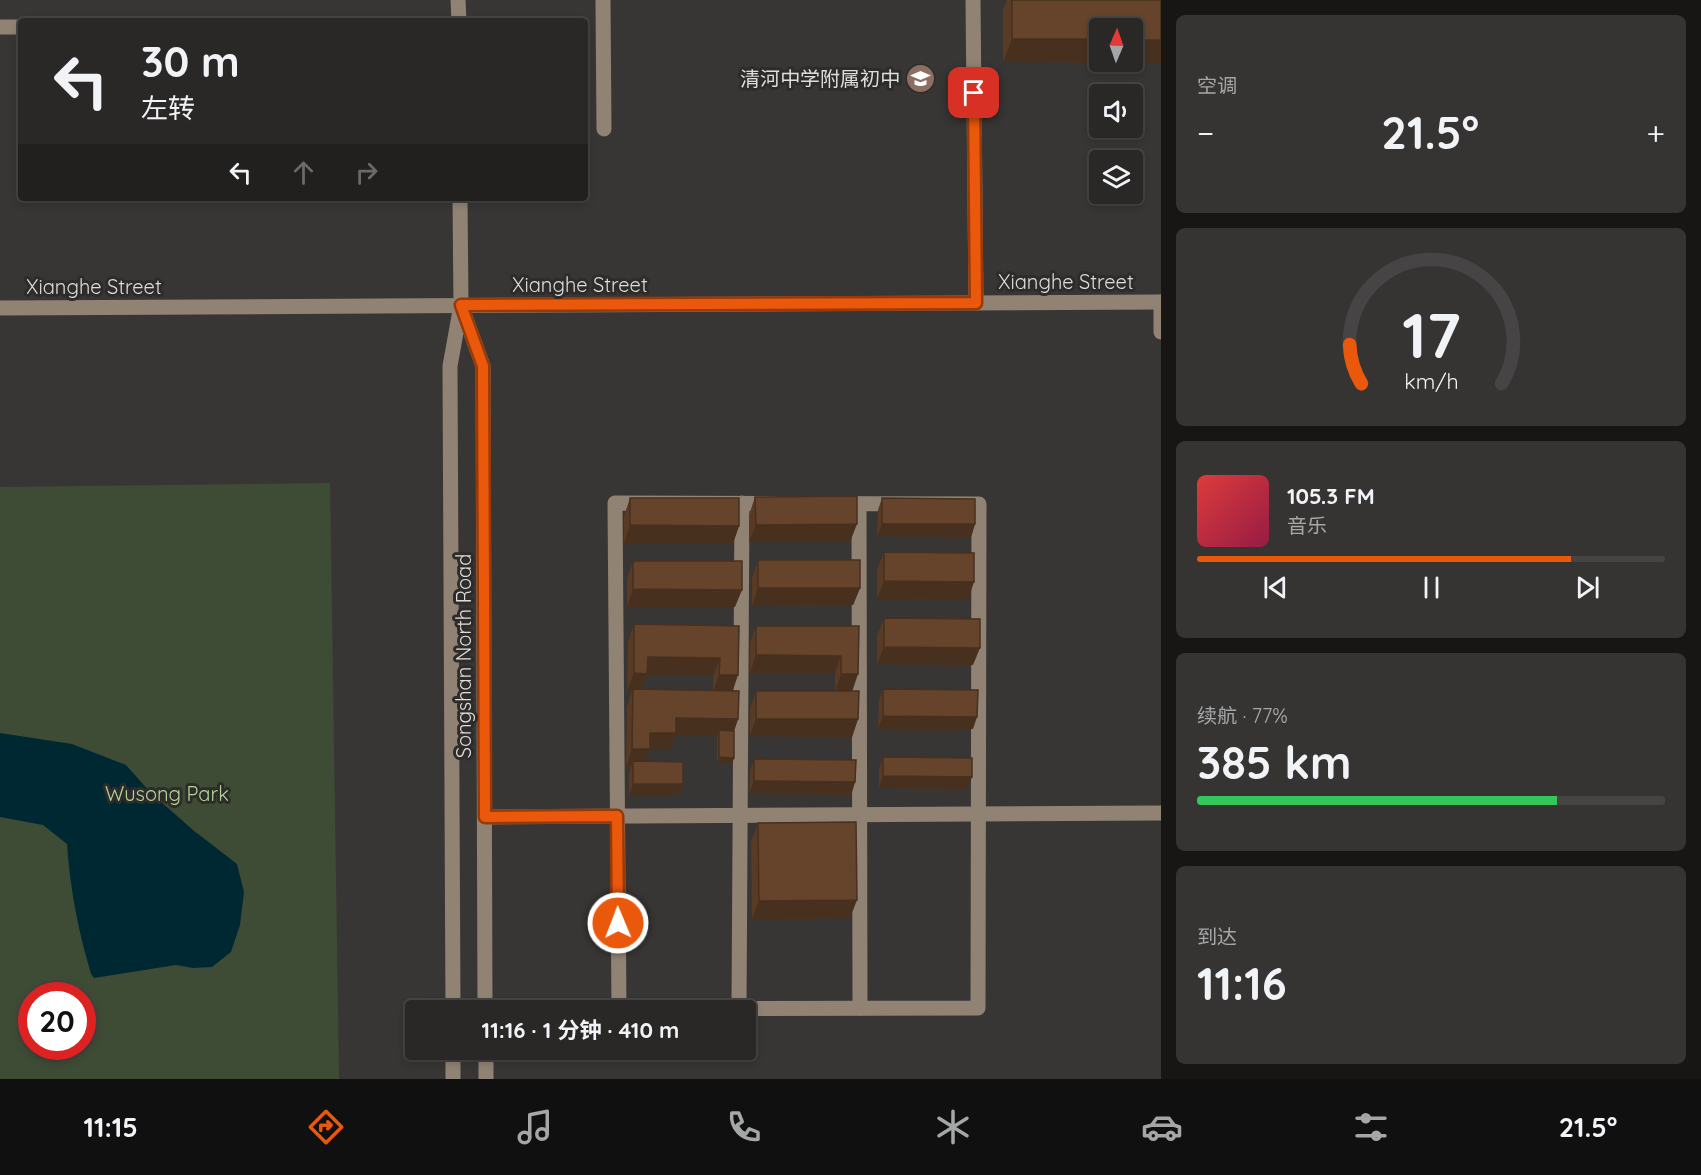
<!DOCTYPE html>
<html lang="zh">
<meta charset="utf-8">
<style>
:root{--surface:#2a2827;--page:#363433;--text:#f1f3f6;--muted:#a5a6a7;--line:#464444;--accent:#ea580c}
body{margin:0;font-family:Quicksand,"Noto Sans SC",sans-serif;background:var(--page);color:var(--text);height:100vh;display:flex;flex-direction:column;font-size:22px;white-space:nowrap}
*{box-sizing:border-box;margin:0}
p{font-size:20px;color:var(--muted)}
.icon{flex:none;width:33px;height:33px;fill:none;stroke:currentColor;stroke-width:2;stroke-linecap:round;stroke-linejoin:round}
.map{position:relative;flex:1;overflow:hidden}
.panel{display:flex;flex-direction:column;gap:15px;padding:15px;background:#171615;width:540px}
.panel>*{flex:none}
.top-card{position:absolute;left:18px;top:18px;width:570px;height:183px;border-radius:6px;box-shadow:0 3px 9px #0003,0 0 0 2px var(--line);background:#2a2827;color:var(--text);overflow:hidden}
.needle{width:39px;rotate:2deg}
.buttons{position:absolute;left:1089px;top:18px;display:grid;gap:12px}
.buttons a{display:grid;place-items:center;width:54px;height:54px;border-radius:6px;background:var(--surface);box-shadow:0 3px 9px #0003,0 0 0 2px var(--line);font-size:30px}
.speed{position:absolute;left:18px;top:982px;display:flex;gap:12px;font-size:30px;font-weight:700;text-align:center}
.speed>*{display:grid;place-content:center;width:78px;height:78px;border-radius:50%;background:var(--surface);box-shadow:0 3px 9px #0003,0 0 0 2px var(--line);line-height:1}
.speed .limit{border:9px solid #d22;background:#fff;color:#111}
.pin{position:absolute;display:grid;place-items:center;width:51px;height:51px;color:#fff;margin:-26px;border-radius:12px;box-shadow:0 3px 9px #0006}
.me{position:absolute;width:66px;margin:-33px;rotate:359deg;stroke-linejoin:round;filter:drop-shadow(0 0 4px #0008)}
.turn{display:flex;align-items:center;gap:21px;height:126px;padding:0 24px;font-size:27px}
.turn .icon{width:78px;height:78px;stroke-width:2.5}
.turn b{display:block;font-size:42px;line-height:51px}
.lanes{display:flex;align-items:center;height:57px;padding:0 24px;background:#0003;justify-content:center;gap:30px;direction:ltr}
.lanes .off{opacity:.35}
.big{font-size:45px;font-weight:700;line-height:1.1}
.panel .widget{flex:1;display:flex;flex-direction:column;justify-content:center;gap:9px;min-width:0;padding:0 21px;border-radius:9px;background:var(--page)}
.panel .dial{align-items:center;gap:0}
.dial svg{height:156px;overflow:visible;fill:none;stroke:var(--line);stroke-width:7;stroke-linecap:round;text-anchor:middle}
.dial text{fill:var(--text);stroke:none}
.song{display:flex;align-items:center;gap:18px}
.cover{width:72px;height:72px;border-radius:9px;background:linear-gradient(135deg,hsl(0 70% 55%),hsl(340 70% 35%))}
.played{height:6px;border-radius:3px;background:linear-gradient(90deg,var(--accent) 80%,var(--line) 80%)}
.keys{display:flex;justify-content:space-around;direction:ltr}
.heat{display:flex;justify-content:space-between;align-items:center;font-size:33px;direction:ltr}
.charge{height:9px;border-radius:4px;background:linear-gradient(90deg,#34c759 77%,var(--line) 0)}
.trip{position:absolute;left:405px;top:1000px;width:351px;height:60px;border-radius:6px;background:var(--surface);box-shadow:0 3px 9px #0003,0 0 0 2px var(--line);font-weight:700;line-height:60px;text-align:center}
.tab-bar{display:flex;height:96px;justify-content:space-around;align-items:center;background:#111010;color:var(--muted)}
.tab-bar .icon{width:42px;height:42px}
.tab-bar .current{color:var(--accent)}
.tab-bar b{font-size:27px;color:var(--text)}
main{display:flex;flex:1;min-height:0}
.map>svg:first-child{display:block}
</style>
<main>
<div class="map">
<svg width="1161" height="1079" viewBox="0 0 1161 1079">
<rect width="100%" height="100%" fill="#383634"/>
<path fill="#3f4c35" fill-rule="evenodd" d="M330,483L339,1079H0V487ZM32,996H82V1047H32Z"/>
<path fill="#002833" d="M0,733L72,744L126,765L151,793L193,830L237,864L244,892L240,925L231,952L212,967L193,968L176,965L94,978L91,974C78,930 70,889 67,844L43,825L0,817Z"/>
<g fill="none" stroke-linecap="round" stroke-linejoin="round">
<g stroke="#918374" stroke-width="15">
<polyline points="458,0 459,21"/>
<polyline points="603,0 604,129"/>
<polyline points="973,0 976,303"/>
<polyline points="0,27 21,27"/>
<polyline points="1161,302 1161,332"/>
<polyline points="0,308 1161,302"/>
<polyline points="462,308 483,366 485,1011"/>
<polygon points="615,503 979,504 978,1008 619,1009"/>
<polyline points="859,504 860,1008"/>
<polyline points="485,817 1161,813"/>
<polyline points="739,1008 742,503"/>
<polyline points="453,1011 450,366 461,305 460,198"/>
<polyline points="453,1050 453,1079"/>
<polyline points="486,1050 486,1079"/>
</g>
</g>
<g fill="#583a25" fill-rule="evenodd">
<polygon points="1007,0 1161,0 1161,63 1003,62 1003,10"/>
<polygon points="755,497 850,542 749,542 749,515"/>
<polygon points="630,498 739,526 733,543 624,543 624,516"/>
<polygon points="882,498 975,524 971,537 877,536 878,510"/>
<polygon points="884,552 968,600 877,599 877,570"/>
<polygon points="758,560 860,588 853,605 752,606 752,578"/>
<polygon points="633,561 735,607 627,607 627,579"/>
<polygon points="884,618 973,665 877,664 877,636"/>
<path d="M634,624L739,626L732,691L738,719L734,731V758L732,764L717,763V736H675L670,750H649L645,761L683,784L678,796H629V773L631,767H626L627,707L632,691H627L628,642ZM647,675L713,676V690L642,689Z"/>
<polygon points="756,626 859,626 852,691 858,719 852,737 750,736 750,708 756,691 835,691 835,673 750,673 750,643"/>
<polygon points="883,689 973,729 878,729 879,701"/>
<polygon points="883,757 967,789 879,788 879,769"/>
<polygon points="754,759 855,782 851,795 749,793 750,771"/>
<polygon points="758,823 850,918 752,919 751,841"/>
</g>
<g fill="#47301e">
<polygon points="1012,39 1100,39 1100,62 1132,62 1132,40 1161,40 1161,63 1003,62"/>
<polygon points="857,524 850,542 749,542 756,525"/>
<polygon points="882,524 975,524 971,537 877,536"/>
<polygon points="630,525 739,526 733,543 624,543"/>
<polygon points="884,581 974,582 968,600 877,599"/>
<polygon points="758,588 860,588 853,605 752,606"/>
<polygon points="633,589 742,590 735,607 627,607"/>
<polygon points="884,647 980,648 973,665 877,664"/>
<polygon points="756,655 841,656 835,673 750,673"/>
<polygon points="648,657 720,658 713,676 647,675 641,691 627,691 634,673"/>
<polygon points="841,674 858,674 852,692 835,692"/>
<polygon points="719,675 738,675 732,693 713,692"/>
<polygon points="883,716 977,717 973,729 878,729"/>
<polygon points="676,718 738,719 732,737 719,730 717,736 675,736 670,750 649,750 643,767 633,761 631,767 626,767 632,749 650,733"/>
<polygon points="756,719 858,719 852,737 750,736"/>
<polygon points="719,757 734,758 732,764 717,763"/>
<polygon points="883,776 972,777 967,789 879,788"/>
<polygon points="754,781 855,782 851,795 749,793"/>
<polygon points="633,784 683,784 678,796 629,796"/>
<polygon points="857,900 850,918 752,919 759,901"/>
</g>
<g fill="#66442b" stroke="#47301e" stroke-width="1.5">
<polygon points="1012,0 1161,0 1161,40 1132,40 1132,28 1100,28 1100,39 1012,39"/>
<polygon points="857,496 857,524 756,525 755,497"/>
<polygon points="630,498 739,498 739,526 630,525"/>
<polygon points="882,498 975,499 975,524 882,524"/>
<polygon points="884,552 974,553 974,582 884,581"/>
<rect x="758" y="560" width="102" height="28"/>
<polygon points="633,561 742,561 742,590 633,589"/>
<polygon points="884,618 980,619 980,648 884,647"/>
<polygon points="634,624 739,626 738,675 719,675 720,658 648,657 647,674 634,673"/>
<polygon points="756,626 859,626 858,674 841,674 841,656 756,655"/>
<polygon points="633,689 739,691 738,719 676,718 676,733 650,733 650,749 632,749"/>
<polygon points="883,689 978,690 977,717 883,716"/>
<polygon points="756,691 859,691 858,719 756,719"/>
<polygon points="719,730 734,731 734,758 719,757"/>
<polygon points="883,757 972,758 972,777 883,776"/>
<polygon points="754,759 856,760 855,782 754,781"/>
<polygon points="633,761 683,762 683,784 633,784"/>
<polygon points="856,822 857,900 759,901 758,823"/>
</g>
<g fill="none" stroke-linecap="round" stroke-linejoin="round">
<defs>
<polyline id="route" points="618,923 617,816 485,817 483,366 461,305 976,303 974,93"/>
</defs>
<use href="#route" stroke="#983908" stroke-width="15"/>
<use href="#route" stroke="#ea580c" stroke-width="10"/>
</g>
<defs>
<symbol id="school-disc" viewBox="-11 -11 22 22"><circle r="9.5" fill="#8d6e63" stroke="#2e2c2a"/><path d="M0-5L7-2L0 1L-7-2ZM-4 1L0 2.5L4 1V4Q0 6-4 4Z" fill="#fff"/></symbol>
</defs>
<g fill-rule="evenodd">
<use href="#school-disc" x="904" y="62" width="33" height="33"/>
</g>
<g text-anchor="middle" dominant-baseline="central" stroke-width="6" stroke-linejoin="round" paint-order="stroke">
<g font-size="20" fill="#dfdddc" stroke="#2e2c2a" text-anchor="end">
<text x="900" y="78">清河中学附属初中</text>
</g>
<g font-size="20" fill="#dfdddc" stroke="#2e2c2a">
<text x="1066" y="281">Xianghe Street</text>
<text x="580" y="284">Xianghe Street</text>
<text x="94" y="286">Xianghe Street</text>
<text transform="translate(463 656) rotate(-90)">Songshan North Road</text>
</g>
<g font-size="20" fill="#b2d597" stroke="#2e2c2a">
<text x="167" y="793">Wusong Park</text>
</g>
</g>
</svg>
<div class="buttons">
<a><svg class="needle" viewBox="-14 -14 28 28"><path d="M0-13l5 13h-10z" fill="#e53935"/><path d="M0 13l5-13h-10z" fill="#a5a6a7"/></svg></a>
<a><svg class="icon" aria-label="sound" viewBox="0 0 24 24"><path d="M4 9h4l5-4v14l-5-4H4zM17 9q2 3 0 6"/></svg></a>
<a><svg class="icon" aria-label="layers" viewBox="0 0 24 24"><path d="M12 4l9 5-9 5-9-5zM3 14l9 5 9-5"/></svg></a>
</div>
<div class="speed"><div class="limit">20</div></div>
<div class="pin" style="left:974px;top:93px;background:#d93025"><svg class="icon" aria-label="arrive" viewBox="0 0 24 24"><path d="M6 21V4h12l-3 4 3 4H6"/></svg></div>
<svg class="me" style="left:618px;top:923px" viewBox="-20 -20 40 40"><circle r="17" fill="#ea580c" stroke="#fff" stroke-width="3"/><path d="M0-11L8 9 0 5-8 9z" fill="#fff"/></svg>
<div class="trip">11:16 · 1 分钟 · 410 m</div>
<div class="top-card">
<div class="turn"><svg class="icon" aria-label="left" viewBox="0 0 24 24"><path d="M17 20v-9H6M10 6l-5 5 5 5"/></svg><div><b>30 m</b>左转</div></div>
<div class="lanes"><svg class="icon" aria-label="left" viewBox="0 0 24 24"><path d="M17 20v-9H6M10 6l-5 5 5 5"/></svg><svg class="icon off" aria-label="ahead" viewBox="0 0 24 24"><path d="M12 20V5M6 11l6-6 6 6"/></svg><svg class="icon off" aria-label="right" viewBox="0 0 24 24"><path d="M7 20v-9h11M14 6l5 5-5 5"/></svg></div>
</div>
</div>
<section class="panel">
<div class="widget"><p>空调</p>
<div class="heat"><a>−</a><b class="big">21.5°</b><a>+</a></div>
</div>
<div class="widget dial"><svg viewBox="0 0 100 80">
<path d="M14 69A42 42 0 1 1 86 69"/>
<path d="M14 69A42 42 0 0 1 8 49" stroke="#ea580c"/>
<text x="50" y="56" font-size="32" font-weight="700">17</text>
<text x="50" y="72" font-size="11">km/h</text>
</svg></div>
<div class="widget">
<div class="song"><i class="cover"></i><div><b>105.3 FM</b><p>音乐</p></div></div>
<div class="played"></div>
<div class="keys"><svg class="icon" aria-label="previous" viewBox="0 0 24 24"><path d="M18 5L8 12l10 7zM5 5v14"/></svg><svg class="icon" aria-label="pause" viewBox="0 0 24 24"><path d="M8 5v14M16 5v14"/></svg><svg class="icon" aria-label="next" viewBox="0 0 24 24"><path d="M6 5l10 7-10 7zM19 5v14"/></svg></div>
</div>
<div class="widget"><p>续航 · 77%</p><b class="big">385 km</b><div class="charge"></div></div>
<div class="widget"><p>到达</p><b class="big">11:16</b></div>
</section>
</main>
<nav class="tab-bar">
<b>11:15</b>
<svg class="icon current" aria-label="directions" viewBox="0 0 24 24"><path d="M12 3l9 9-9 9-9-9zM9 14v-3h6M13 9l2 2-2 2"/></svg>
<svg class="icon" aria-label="music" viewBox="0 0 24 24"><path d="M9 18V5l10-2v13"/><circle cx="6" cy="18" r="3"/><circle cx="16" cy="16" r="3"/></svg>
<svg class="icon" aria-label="phone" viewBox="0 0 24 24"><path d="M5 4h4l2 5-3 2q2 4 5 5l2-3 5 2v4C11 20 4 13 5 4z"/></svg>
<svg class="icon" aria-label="climate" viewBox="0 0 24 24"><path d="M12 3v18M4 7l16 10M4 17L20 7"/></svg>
<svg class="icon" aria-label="car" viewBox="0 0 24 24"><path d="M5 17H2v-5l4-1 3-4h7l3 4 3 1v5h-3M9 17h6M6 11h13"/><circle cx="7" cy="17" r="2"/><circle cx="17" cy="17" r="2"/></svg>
<svg class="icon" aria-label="filters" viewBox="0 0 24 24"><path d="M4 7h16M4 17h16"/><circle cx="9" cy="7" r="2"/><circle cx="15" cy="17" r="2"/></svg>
<b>21.5°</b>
</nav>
